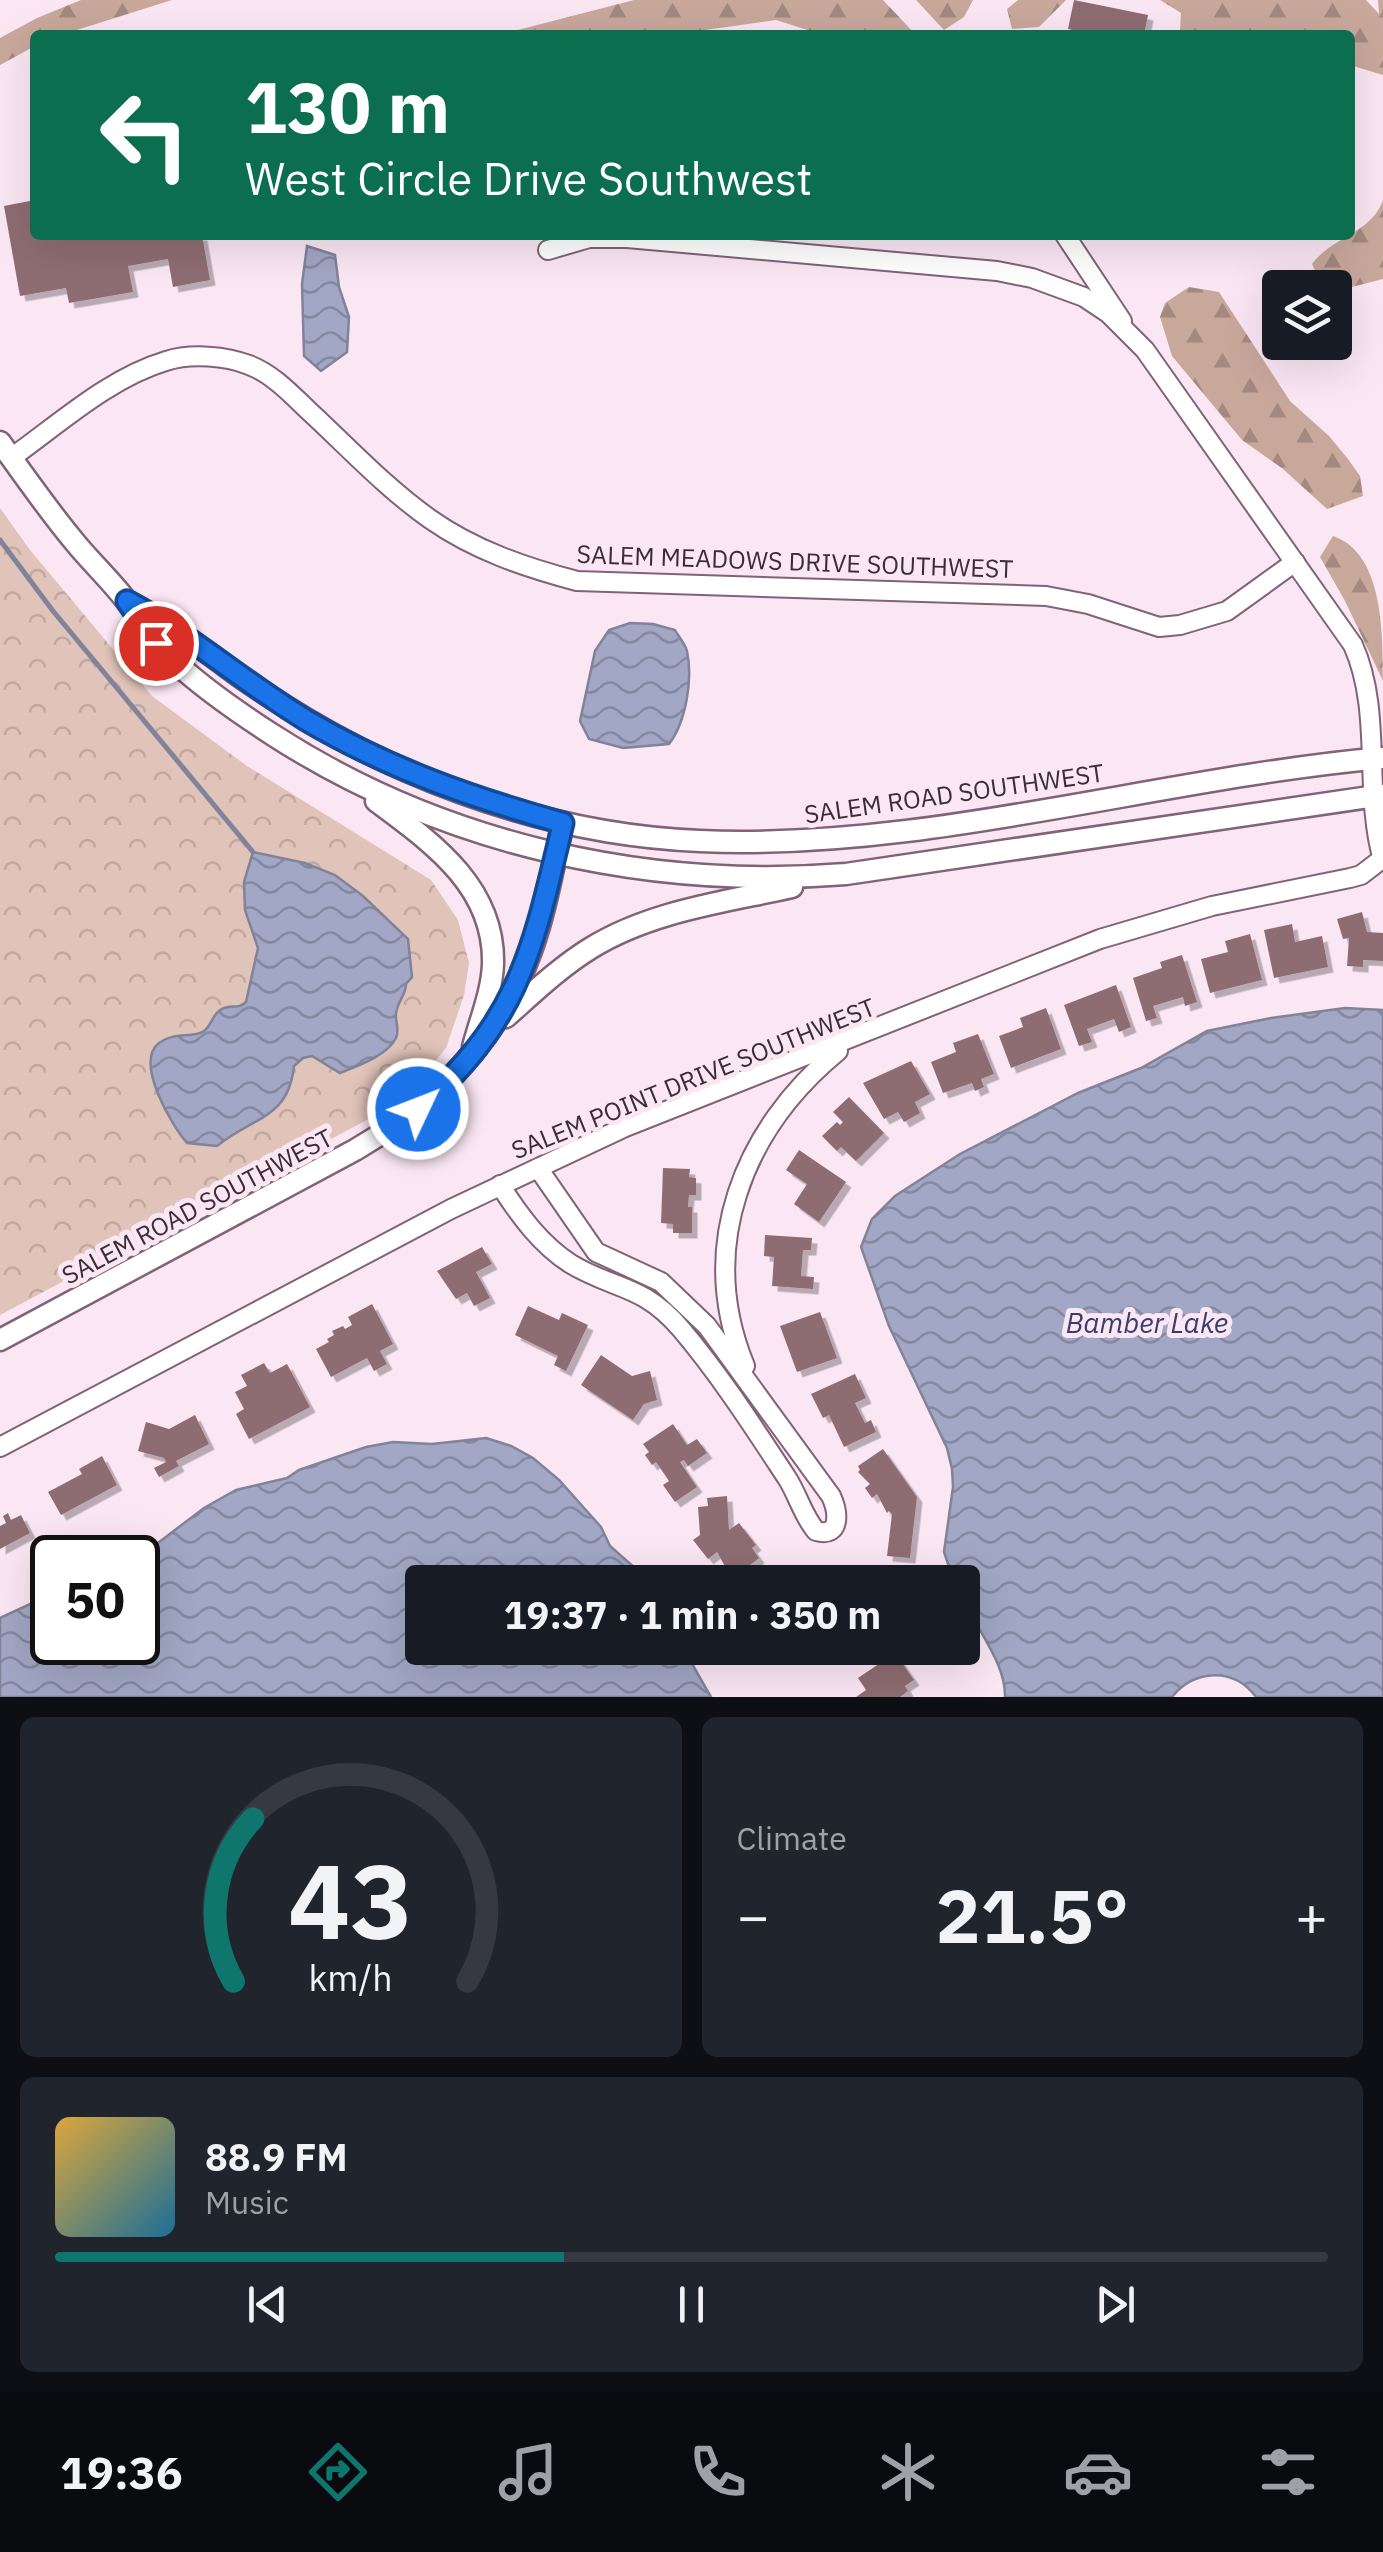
<!DOCTYPE html>
<meta charset="utf-8">
<style>
:root{--surface:#171b24;--page:#20242c;--text:#f1f3f6;--muted:#9ea1a6;--line:#363941;--accent:#0f766e}
body{margin:0;font-family:"IBM Plex Sans",sans-serif;background:var(--page);color:var(--text);height:100vh;display:flex;flex-direction:column;font-size:38px;white-space:nowrap}
*{box-sizing:border-box;margin:0}
p{font-size:32px;color:var(--muted)}
.icon{flex:none;width:55px;height:55px;fill:none;stroke:currentColor;stroke-width:2;stroke-linecap:round;stroke-linejoin:round}
.map{position:relative;height:1697px;overflow:hidden}
.panel{display:flex;flex-direction:column;gap:20px;padding:20px;background:#0d0f14;flex:1}
.panel>*{flex:none}
.hud{position:absolute;left:30px;top:30px;width:1325px;height:210px;border-radius:10px;box-shadow:0 10px 40px #0002;background:#0b6e4f;color:#fff;overflow:hidden}
.buttons{position:absolute;left:1262px;top:270px;display:grid;gap:20px}
.buttons a{display:grid;place-items:center;width:90px;height:90px;border-radius:10px;background:var(--surface);box-shadow:0 10px 40px #0002;font-size:50px}
.speed{position:absolute;left:30px;top:1535px;display:flex;gap:20px;font-size:50px;font-weight:700;text-align:center}
.speed>*{display:grid;place-content:center;width:130px;height:130px;border-radius:50%;background:var(--surface);box-shadow:0 10px 40px #0002;line-height:1}
.speed .limit{border:5px solid #111;border-radius:15px;background:#fff;color:#111}
.pin{position:absolute;display:grid;place-items:center;width:85px;height:85px;color:#fff;margin:-42px;border:5px solid #fff;border-radius:50%;box-shadow:0 2px 10px #0007}
.me{position:absolute;width:110px;margin:-55px;rotate:47deg;stroke-linejoin:round;filter:drop-shadow(0 0 8px #0008)}
.turn{display:flex;align-items:center;gap:35px;height:210px;padding:0 50px;font-size:45px}
.turn .icon{width:130px;height:130px;stroke-width:2.5}
.turn b{display:block;font-size:70px;line-height:85px}
.big{font-size:75px;font-weight:700;line-height:1.1}
.panel .widget{flex:1;display:flex;flex-direction:column;justify-content:center;gap:15px;min-width:0;padding:0 35px;border-radius:15px;background:var(--page)}
.panel .dial{align-items:center;gap:0}
.dial svg{height:260px;overflow:visible;fill:none;stroke:var(--line);stroke-width:7;stroke-linecap:round;text-anchor:middle}
.dial text{fill:var(--text);stroke:none}
.song{display:flex;align-items:center;gap:30px}
.cover{width:120px;height:120px;border-radius:15px;background:linear-gradient(135deg,hsl(40 70% 55%),hsl(200 70% 35%))}
.played{height:10px;border-radius:5px;background:linear-gradient(90deg,var(--accent) 40%,var(--line) 40%)}
.keys{display:flex;justify-content:space-around;direction:ltr}
.heat{display:flex;justify-content:space-between;align-items:center;font-size:55px;direction:ltr}
.panel .tiles{flex:1;display:grid;gap:20px;grid-template-columns:1fr 1fr}
.widget:last-child{grid-column:span 2}
.trip{position:absolute;left:405px;top:1565px;width:575px;height:100px;border-radius:10px;background:var(--surface);box-shadow:0 10px 40px #0002;font-weight:700;line-height:100px;text-align:center}
.menu{display:flex;height:160px;justify-content:space-around;align-items:center;background:#090b0e;color:var(--muted)}
.menu .icon{width:70px;height:70px}
.menu .selected{color:var(--accent)}
.menu b{font-size:45px;color:var(--text)}
.map>svg:first-child{display:block}
</style>
<div class="map">
<svg width="1383" height="1697" viewBox="0 0 1383 1697">
<defs>
<pattern id="forest-firs" width="22" height="20" patternUnits="userSpaceOnUse" patternTransform="scale(2.5)"><rect width="22" height="20" fill="#c9a89c"/><path d="M5 1l3.5 6h-7zM16 11l3.5 6h-7z" fill="#a48980"/></pattern>
<pattern id="park-crowns" width="20" height="18" patternUnits="userSpaceOnUse" patternTransform="scale(2.5)"><rect width="20" height="18" fill="#e0c3b9"/><path d="M2 6a3 3 0 1 1 6 0M12 15a3 3 0 1 1 6 0" fill="none" stroke="#c1a8a0"/></pattern>
<pattern id="water-waves" width="16" height="10" patternUnits="userSpaceOnUse" patternTransform="scale(2.5)"><rect width="16" height="10" fill="#a1a7c4"/><path d="M0 5q4-4 8 0t8 0" fill="none" stroke="#8488a0"/></pattern>
<filter id="shadow"><feDropShadow dx="5.5" dy="5.5" stdDeviation="0" flood-color="#0004"/></filter>
</defs>
<rect width="100%" height="100%" fill="#fbe7f4"/>
<g fill="url(#forest-firs)">
<polygon points="81,0 172,0 61,35 35,35 35,46 0,65 0,38 37,18"/>
<polygon points="634,0 883,0 916,35 823,35 776,20 670,35 436,35 440,32 514,31"/>
<polygon points="916,0 973,0 964,17 944,30"/>
<polygon points="1018,0 1066,0 1039,27 1012,29 1007,9"/>
<polygon points="1160,0 1366,0 1379,14 1378,0 1383,0 1383,75 1350,65 1350,35 1177,35 1180,30 1181,13"/>
<path d="M1383,200V279L1340,290L1322,286L1312,264C1333,236 1372,233 1383,200Z"/>
<polygon points="1189,287 1219,292 1290,401 1329,436 1348,459 1360,476 1363,496 1327,509 1283,469 1242,440 1172,356 1160,317 1165,303"/>
<path d="M1333,536C1383,553 1383,631 1383,681L1345,601L1320,557Z"/>
</g>
<polygon fill="url(#park-crowns)" points="0,508 30,550 152,696 247,766 431,880 458,920 469,963 464,995 446,1048 417,1083 380,1113 0,1315"/>
<g fill="url(#water-waves)" stroke="#828299" stroke-width="2.5">
<polygon points="307,246 335,255 339,287 349,317 347,352 321,371 304,356 302,284"/>
<path d="M630,623L653,624L675,630C679,637 685,644 687,651C693,679 686,722 669,744L623,748L589,739L580,721L595,651L609,630Z"/>
<path d="M253,852L305,863L335,875L363,896L408,939L412,977L406,984C406,996 397,1001 396,1014C395,1022 400,1029 396,1038C387,1056 357,1066 340,1073L312,1056L303,1058L294,1066C288,1120 253,1116 217,1146L187,1143C172,1126 134,1062 159,1043C175,1031 192,1039 204,1031C212,1025 213,1012 224,1008C234,1005 238,1009 246,1002L258,948L245,910L244,882Z"/>
<path d="M1345,1008L1383,1010V1697H1256C1234,1667 1194,1669 1172,1697H1005C1006,1655 962,1617 962,1582H954L944,1552L953,1487L952,1469L947,1448L889,1326L861,1247L872,1219L895,1196L960,1154L1078,1093L1141,1068L1207,1031L1271,1018Z"/>
<polygon points="486,1438 511,1446 533,1458 559,1480 601,1527 610,1546 635,1568 643,1582 422,1582 422,1648 683,1648 711,1697 0,1697 0,1618 52,1594 52,1642 138,1642 138,1558 204,1508 236,1490 287,1478 299,1470 366,1447 393,1442 432,1444"/>
</g>
<g fill="none" stroke-linecap="round" stroke-linejoin="round">
<polyline stroke="#828299" stroke-width="5" points="0,540 53,611 253,852"/>
</g>
<g fill="#8e6d72" filter="url(#shadow)">
<polygon points="1074,0 1148,15 1144,35 1097,35 1068,29"/>
<polygon points="35,200 35,235 202,235 210,280 173,287 168,259 128,266 133,292 69,303 66,288 20,296 4,206"/>
<polygon points="1362,912 1367,932 1383,933 1383,961 1363,960 1363,967 1347,966 1349,938 1343,939 1337,919"/>
<polygon points="1292,924 1295,942 1322,936 1328,967 1274,978 1264,930"/>
<polygon points="1250,934 1262,980 1210,993 1201,959 1228,952 1225,941"/>
<polygon points="1182,955 1197,1002 1185,1006 1183,997 1153,1006 1157,1018 1146,1021 1133,978 1162,968 1160,962"/>
<polygon points="1116,985 1131,1027 1119,1032 1114,1019 1087,1029 1092,1042 1079,1046 1064,1005"/>
<polygon points="1046,1008 1061,1049 1011,1068 999,1036 1023,1027 1020,1018"/>
<polygon points="978,1034 994,1074 981,1079 984,1087 975,1091 972,1083 943,1093 931,1062 956,1052 953,1043"/>
<polygon points="911,1061 930,1094 915,1102 920,1113 904,1122 898,1112 884,1119 863,1083"/>
<polygon points="849,1097 884,1133 856,1161 841,1147 837,1151 822,1136 837,1122 840,1125 843,1122 833,1112"/>
<polygon points="799,1150 846,1182 819,1222 794,1204 807,1184 786,1170"/>
<polygon points="663,1168 690,1169 689,1177 696,1178 696,1195 689,1195 688,1207 692,1207 692,1233 673,1233 673,1224 661,1223"/>
<polygon points="765,1235 812,1238 811,1250 803,1250 801,1276 814,1277 813,1289 772,1286 774,1257 764,1256"/>
<polygon points="482,1247 492,1264 476,1272 490,1298 474,1306 467,1293 456,1299 437,1271"/>
<polygon points="372,1304 393,1344 380,1351 387,1364 374,1371 367,1358 331,1377 316,1349 329,1342 327,1339 334,1335 332,1331 343,1326 345,1329 352,1325 348,1317"/>
<polygon points="528,1306 559,1320 562,1313 588,1325 566,1371 554,1365 558,1356 515,1335"/>
<polygon points="820,1312 837,1358 797,1372 780,1326"/>
<polygon points="601,1355 632,1376 650,1371 657,1400 644,1404 633,1420 581,1385"/>
<polygon points="264,1363 270,1373 287,1364 310,1407 249,1439 236,1414 244,1409 235,1392 247,1386 241,1375"/>
<polygon points="855,1374 866,1398 855,1403 865,1423 871,1420 876,1432 844,1447 829,1415 823,1418 811,1394"/>
<polygon points="195,1415 209,1444 176,1461 179,1466 159,1477 154,1468 166,1462 164,1458 138,1451 146,1422 169,1429"/>
<polygon points="673,1424 687,1445 697,1439 707,1453 688,1466 684,1460 680,1462 697,1487 675,1502 663,1485 669,1481 656,1462 652,1465 645,1455 649,1452 643,1444"/>
<polygon points="883,1449 917,1497 910,1558 887,1556 892,1514 889,1511 887,1513 877,1494 872,1498 865,1488 870,1484 858,1472 860,1470 858,1466"/>
<polygon points="102,1456 117,1485 61,1515 48,1492 82,1474 79,1469"/>
<polygon points="727,1496 729,1530 739,1523 756,1545 752,1548 759,1558 732,1579 717,1552 708,1559 693,1540 700,1535 698,1507 708,1506 707,1498"/>
<polygon points="8,1513 11,1520 21,1515 30,1533 0,1549 0,1526 6,1523 3,1516"/>
<polygon points="895,1653 914,1680 905,1686 908,1691 900,1697 856,1697 866,1690 858,1678"/>
</g>
<g fill="none" stroke-linecap="round" stroke-linejoin="round">
<defs>
<g id="minor">
<polyline points="1065,235 1122,321"/>
<path d="M548,250L589,238H627L997,271L1032,278L1084,297L1108,313L1145,350L1353,645C1383,712 1363,790 1383,860"/>
<path d="M11,458C59,424 109,378 166,361C191,353 226,356 249,365C273,374 292,395 310,412C349,448 386,488 430,519C474,550 524,567 577,581L1046,596L1088,604L1159,627L1180,625L1227,611L1295,562"/>
<path d="M500,1185C519,1215 541,1245 571,1264C614,1290 643,1284 681,1329C720,1375 754,1428 787,1478C798,1495 803,1516 816,1531C842,1538 838,1511 831,1496L707,1326L661,1282L596,1252L538,1168"/>
<path d="M745,1366C696,1247 743,1129 838,1051"/>
<polyline points="0,1447 451,1209 623,1128 1100,939 1212,906 1350,878 1361,875 1382,859"/>
</g>
<g id="major">
<path d="M0,442C25,477 50,513 78,546C94,565 113,583 128,603C143,623 156,644 175,662C205,690 239,713 273,735C442,844 646,890 846,874L1383,795"/>
<path d="M129,602C170,624 205,651 242,678C294,714 349,746 407,771C499,811 599,837 700,841C926,851 1157,778 1383,758"/>
<path d="M376,801C431,842 495,886 493,964C492,992 480,1020 473,1047"/>
<path d="M506,1017C533,993 560,967 591,948C651,911 725,902 792,887"/>
<path d="M0,1340L355,1150C435,1104 499,1040 531,951C546,910 553,865 563,823"/>
</g>
</defs>
<use href="#minor" stroke="#806377" stroke-width="22"/>
<use href="#major" stroke="#806377" stroke-width="25"/>
<use href="#minor" stroke="#fff" stroke-width="18"/>
<use href="#major" stroke="#fff" stroke-width="20"/>
</g>
<g fill="none" stroke-linecap="round" stroke-linejoin="round">
<defs>
<path id="route" d="M156,643L127,601C191,635 245,683 306,720C387,768 473,798 563,823C533,948 521,1019 418,1109"/>
</defs>
<use href="#route" stroke="#114b97" stroke-width="25"/>
<use href="#route" stroke="#1a73e8" stroke-width="18"/>
</g>
<g text-anchor="middle" dominant-baseline="central" stroke-width="10" stroke-linejoin="round" paint-order="stroke">
<g font-size="25" fill="#3a2d36" stroke="#fbe7f4">
<text transform="translate(795 561) rotate(2)">SALEM MEADOWS DRIVE SOUTHWEST</text>
<text transform="translate(954 793) rotate(-8)">SALEM ROAD SOUTHWEST</text>
<text transform="translate(693 1078) rotate(-22)">SALEM POINT DRIVE SOUTHWEST</text>
<text transform="translate(197 1206) rotate(-28)">SALEM ROAD SOUTHWEST</text>
</g>
<g font-size="28" font-style="italic" fill="#383e69" stroke="#fbe7f4">
<text x="1147" y="1322">Bamber Lake</text>
</g>
</g>
</svg>
<div class="buttons">
<a><svg class="icon" aria-label="layers" viewBox="0 0 24 24"><path d="M12 4l9 5-9 5-9-5zM3 14l9 5 9-5"/></svg></a>
</div>
<div class="speed"><div class="limit">50</div></div>
<div class="pin" style="left:156px;top:643px;background:#d93025"><svg class="icon" aria-label="arrive" viewBox="0 0 24 24"><path d="M6 21V4h12l-3 4 3 4H6"/></svg></div>
<svg class="me" style="left:418px;top:1109px" viewBox="-20 -20 40 40"><circle r="17" fill="#1a73e8" stroke="#fff" stroke-width="3"/><path d="M0-11L8 9 0 5-8 9z" fill="#fff"/></svg>
<div class="trip">19:37 · 1 min · 350 m</div>
<div class="hud">
<div class="turn"><svg class="icon" aria-label="left" viewBox="0 0 24 24"><path d="M17 20v-9H6M10 6l-5 5 5 5"/></svg><div><b>130 m</b>West Circle Drive Southwest</div></div>
</div>
</div>
<section class="panel">
<div class="tiles">
<div class="widget dial"><svg viewBox="0 0 100 80">
<path d="M14 69A42 42 0 1 1 86 69"/>
<path d="M14 69A42 42 0 0 1 20 19" stroke="#0f766e"/>
<text x="50" y="56" font-size="32" font-weight="700">43</text>
<text x="50" y="72" font-size="11">km/h</text>
</svg></div>
<div class="widget"><p>Climate</p>
<div class="heat"><a>−</a><b class="big">21.5°</b><a>+</a></div>
</div>
<div class="widget">
<div class="song"><i class="cover"></i><div><b>88.9 FM</b><p>Music</p></div></div>
<div class="played"></div>
<div class="keys"><svg class="icon" aria-label="previous" viewBox="0 0 24 24"><path d="M18 5L8 12l10 7zM5 5v14"/></svg><svg class="icon" aria-label="pause" viewBox="0 0 24 24"><path d="M8 5v14M16 5v14"/></svg><svg class="icon" aria-label="next" viewBox="0 0 24 24"><path d="M6 5l10 7-10 7zM19 5v14"/></svg></div>
</div>
</div>
</section>
<nav class="menu">
<b>19:36</b>
<svg class="icon selected" aria-label="directions" viewBox="0 0 24 24"><path d="M12 3l9 9-9 9-9-9zM9 14v-3h6M13 9l2 2-2 2"/></svg>
<svg class="icon" aria-label="music" viewBox="0 0 24 24"><path d="M9 18V5l10-2v13"/><circle cx="6" cy="18" r="3"/><circle cx="16" cy="16" r="3"/></svg>
<svg class="icon" aria-label="phone" viewBox="0 0 24 24"><path d="M5 4h4l2 5-3 2q2 4 5 5l2-3 5 2v4C11 20 4 13 5 4z"/></svg>
<svg class="icon" aria-label="climate" viewBox="0 0 24 24"><path d="M12 3v18M4 7l16 10M4 17L20 7"/></svg>
<svg class="icon" aria-label="car" viewBox="0 0 24 24"><path d="M5 17H2v-5l4-1 3-4h7l3 4 3 1v5h-3M9 17h6M6 11h13"/><circle cx="7" cy="17" r="2"/><circle cx="17" cy="17" r="2"/></svg>
<svg class="icon" aria-label="filters" viewBox="0 0 24 24"><path d="M4 7h16M4 17h16"/><circle cx="9" cy="7" r="2"/><circle cx="15" cy="17" r="2"/></svg>
</nav>
